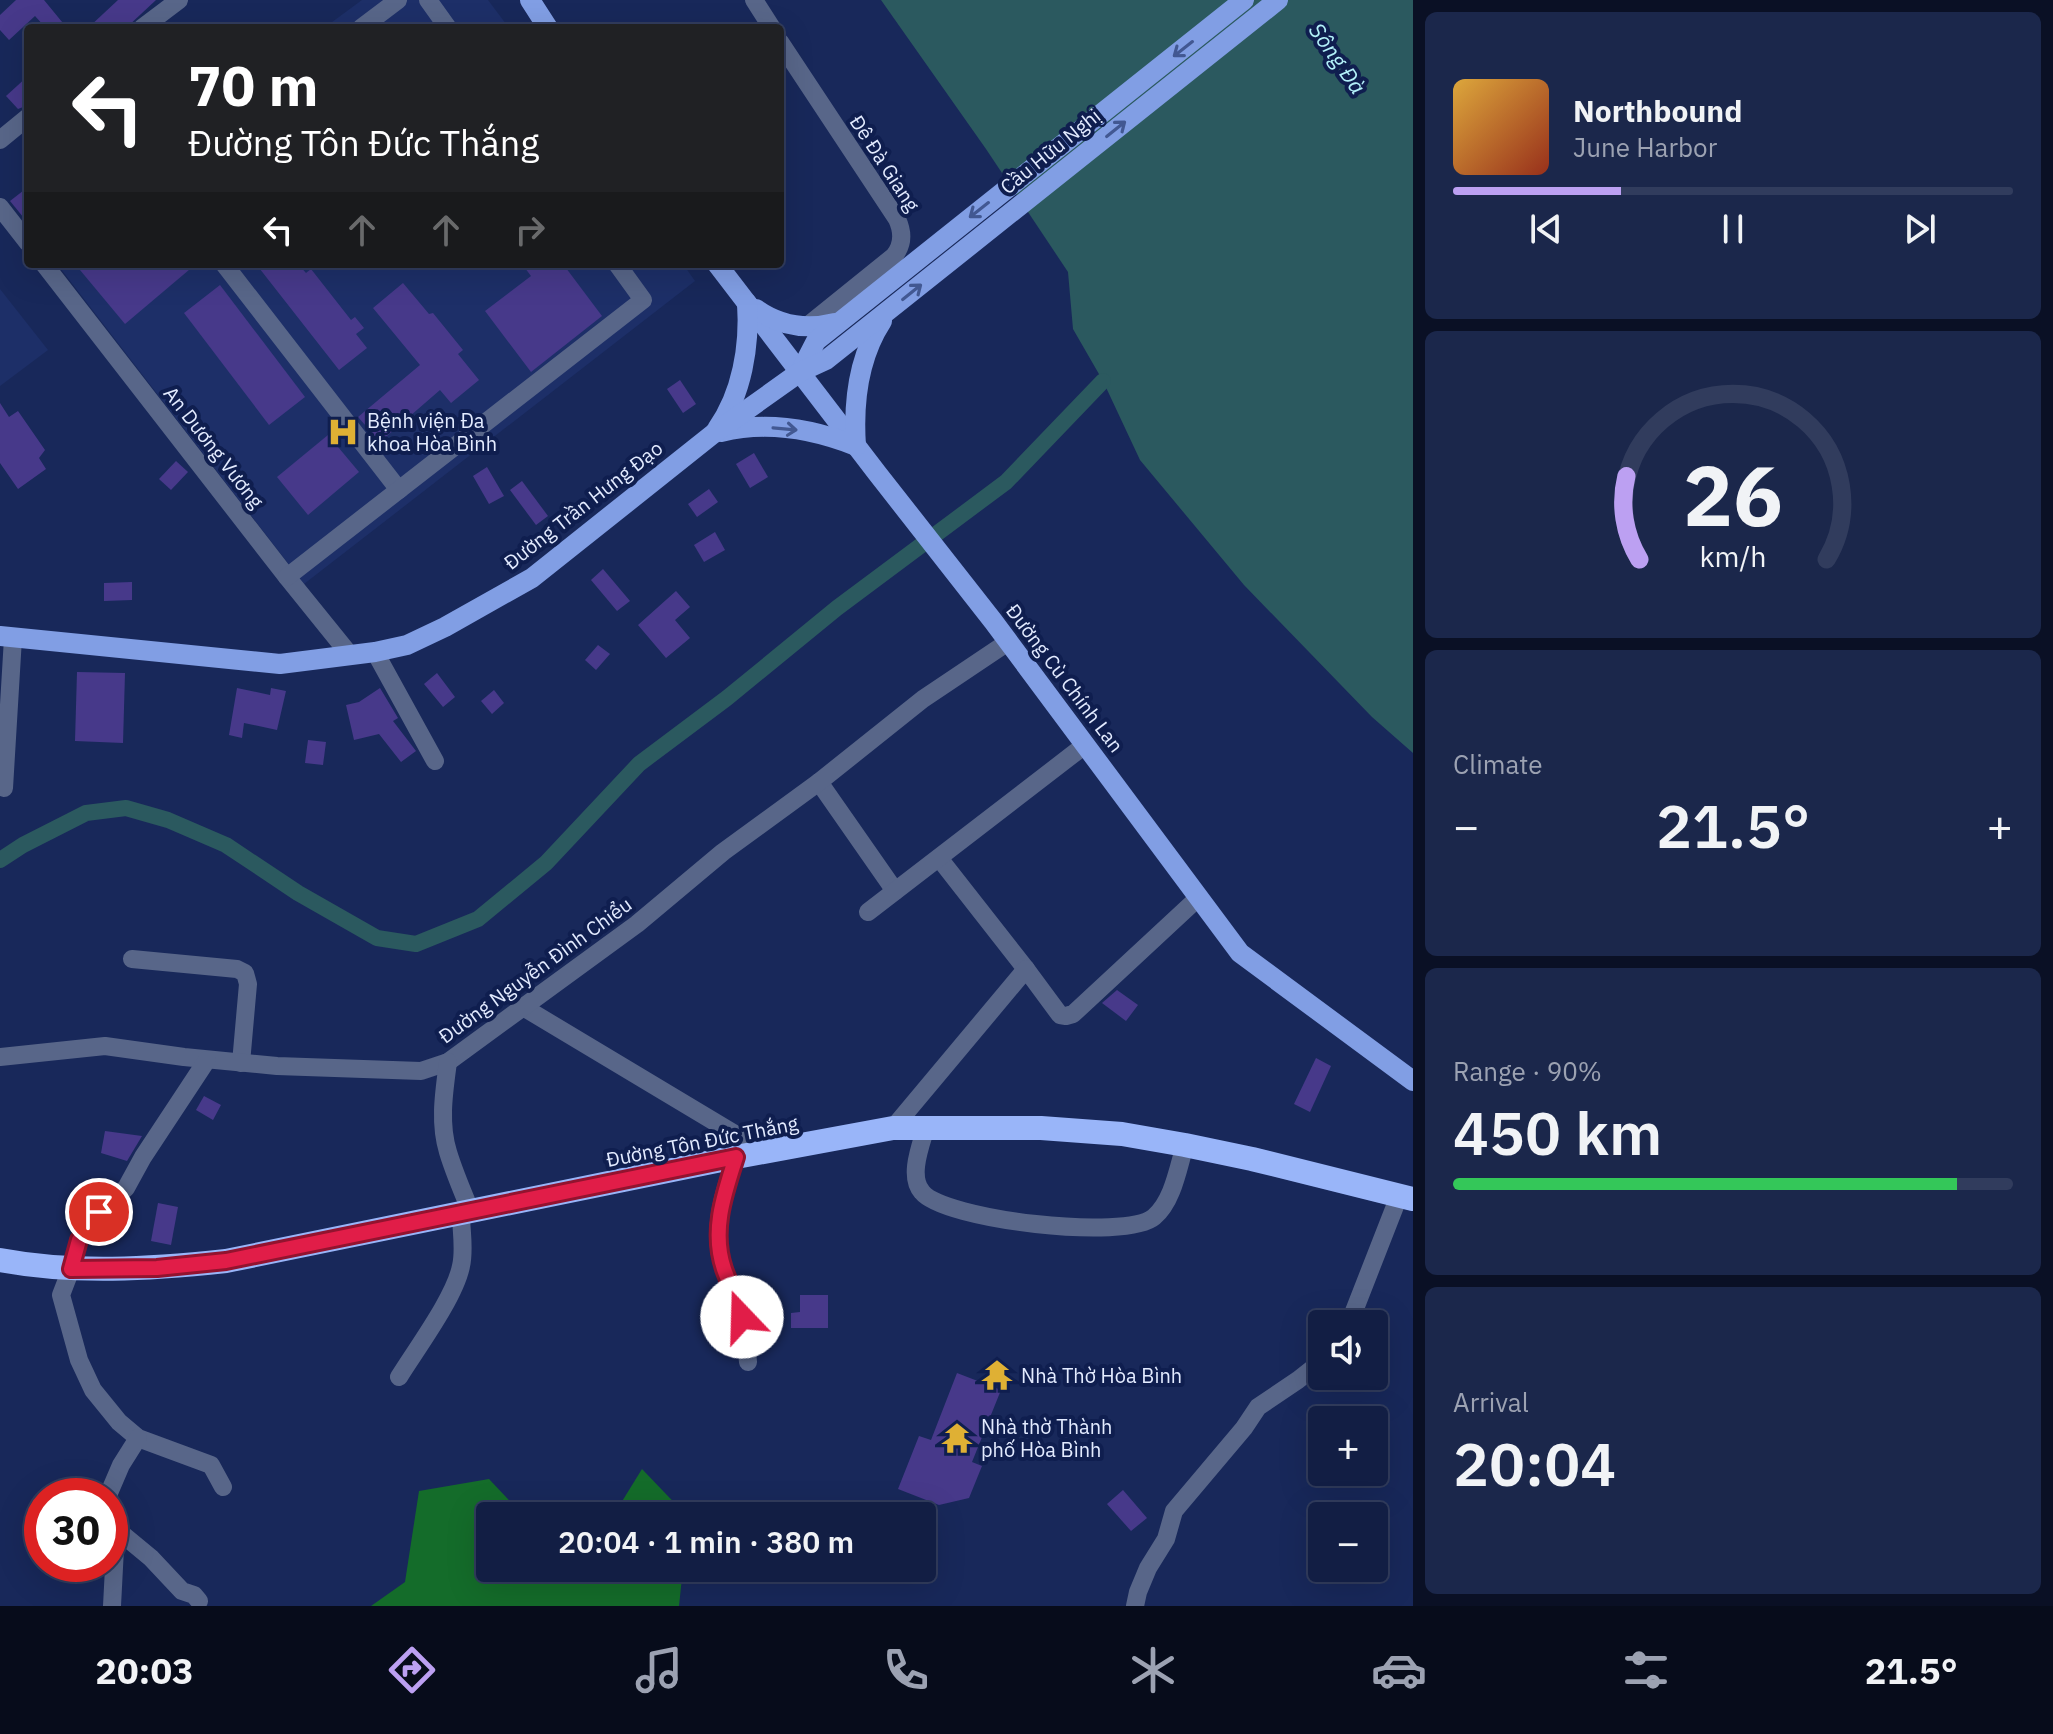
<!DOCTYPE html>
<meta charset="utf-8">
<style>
:root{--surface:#121e44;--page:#1b274b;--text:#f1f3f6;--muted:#9ca2b2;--line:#313c5d;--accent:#bca0f2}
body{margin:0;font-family:"IBM Plex Sans",sans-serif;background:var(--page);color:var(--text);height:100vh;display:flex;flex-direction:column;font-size:30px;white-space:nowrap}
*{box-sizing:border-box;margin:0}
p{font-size:26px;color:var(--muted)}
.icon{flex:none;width:44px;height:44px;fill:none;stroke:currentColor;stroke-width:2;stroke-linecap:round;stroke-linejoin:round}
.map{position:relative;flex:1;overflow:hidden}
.drawer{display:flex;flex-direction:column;gap:12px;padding:12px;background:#0a1025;width:640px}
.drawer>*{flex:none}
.top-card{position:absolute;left:24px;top:24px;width:760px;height:244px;border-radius:8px;box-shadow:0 8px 32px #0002,0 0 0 2px var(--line);background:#202124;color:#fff;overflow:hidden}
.controls{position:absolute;left:1308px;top:1310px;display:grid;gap:16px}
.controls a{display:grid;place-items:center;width:80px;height:80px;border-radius:8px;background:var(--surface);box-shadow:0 8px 32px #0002,0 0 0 2px var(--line);font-size:40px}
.speed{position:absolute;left:24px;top:1478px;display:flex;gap:16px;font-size:40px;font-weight:700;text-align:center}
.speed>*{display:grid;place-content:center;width:104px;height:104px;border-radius:50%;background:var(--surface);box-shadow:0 8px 32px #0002,0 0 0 2px var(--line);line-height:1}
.speed .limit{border:12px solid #d22;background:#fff;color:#111}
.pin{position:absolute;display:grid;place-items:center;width:68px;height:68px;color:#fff;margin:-34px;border:4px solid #fff;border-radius:50%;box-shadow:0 2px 8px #0007}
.me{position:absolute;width:88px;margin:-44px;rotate:339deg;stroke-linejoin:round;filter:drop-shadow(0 0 6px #0008)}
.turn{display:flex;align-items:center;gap:28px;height:168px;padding:0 32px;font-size:36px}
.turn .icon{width:104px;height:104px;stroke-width:2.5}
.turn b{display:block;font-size:56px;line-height:68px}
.lanes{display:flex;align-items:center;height:76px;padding:0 32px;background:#0003;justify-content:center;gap:40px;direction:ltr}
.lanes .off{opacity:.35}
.big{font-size:60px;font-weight:600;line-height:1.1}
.drawer .tile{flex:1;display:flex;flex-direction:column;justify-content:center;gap:12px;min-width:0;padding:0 28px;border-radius:12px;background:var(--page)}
.drawer .dial{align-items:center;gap:0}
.dial svg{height:208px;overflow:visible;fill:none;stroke:var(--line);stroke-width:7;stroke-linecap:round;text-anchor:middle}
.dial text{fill:var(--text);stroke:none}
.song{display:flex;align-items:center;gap:24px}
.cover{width:96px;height:96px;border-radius:12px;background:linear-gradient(135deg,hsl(40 70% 55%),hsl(10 70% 35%))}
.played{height:8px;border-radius:4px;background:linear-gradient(90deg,var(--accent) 30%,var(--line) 30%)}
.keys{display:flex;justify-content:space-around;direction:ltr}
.heat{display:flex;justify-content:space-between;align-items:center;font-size:44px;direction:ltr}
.charge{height:12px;border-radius:6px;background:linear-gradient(90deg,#34c759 90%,var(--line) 0)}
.trip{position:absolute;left:476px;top:1502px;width:460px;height:80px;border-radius:8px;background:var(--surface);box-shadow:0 8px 32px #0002,0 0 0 2px var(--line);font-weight:600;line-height:80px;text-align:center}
.tab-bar{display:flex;height:128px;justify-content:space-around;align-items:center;background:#070c1b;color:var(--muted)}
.tab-bar .icon{width:56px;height:56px}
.tab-bar .selected{color:var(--accent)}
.tab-bar b{font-size:36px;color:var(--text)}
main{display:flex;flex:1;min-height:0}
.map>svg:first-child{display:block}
</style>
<main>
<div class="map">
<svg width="1413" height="1606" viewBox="0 0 1413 1606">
<rect width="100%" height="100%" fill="#18285a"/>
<g fill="#1d2f68">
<polygon points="362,0 488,0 509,28 324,28"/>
<polygon points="57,264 683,264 695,281 304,584"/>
<polygon points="0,289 48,350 0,386"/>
</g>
<g fill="#146c2a">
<polygon points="642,1469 687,1516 613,1516"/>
<polygon points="489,1479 524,1516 490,1516 490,1568 573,1568 578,1573 581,1568 683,1568 679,1606 371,1606 405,1582 419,1491"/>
</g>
<polygon fill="#2b595f" points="881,0 1413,0 1413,753 1372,717 1244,585 1140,460 1103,381 1073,329 1068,272 986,149"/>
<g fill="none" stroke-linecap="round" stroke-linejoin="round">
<polyline stroke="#2b595f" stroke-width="16" points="0,860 23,845 86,813 126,808 168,820 226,845 298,893 377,938 416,944 478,919 546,863 639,764 727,698 837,608 1006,482 1103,381"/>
</g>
<g fill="#47398a">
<polygon points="16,0 44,0 67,28 46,28 35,16 9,40 0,30 0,15"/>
<polygon points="118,0 156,0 126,28 88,28"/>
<polygon points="28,76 28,105 18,109 6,96"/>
<polygon points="28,187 28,223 10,201"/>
<polygon points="75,264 196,264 125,324"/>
<polygon points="256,264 298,264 306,273 311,269 351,320 355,317 364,328 356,334 367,348 339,370"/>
<polygon points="522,264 563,264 602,316 531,372 485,311 531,276"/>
<polygon points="403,283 429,314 433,313 463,350 458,354 479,380 451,403 440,390 380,442 358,417 420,365 373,308"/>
<polygon points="220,285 305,397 269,425 184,313"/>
<polygon points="680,380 696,404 683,413 667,389"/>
<polygon points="0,403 9,417 18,411 45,450 39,458 46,469 18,489 0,463"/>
<polygon points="328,435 359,472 308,515 277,477"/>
<polygon points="754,453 768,477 750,488 736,464"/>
<polygon points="176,461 188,472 171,490 159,479"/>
<polygon points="487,467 504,496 489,504 473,476"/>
<polygon points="522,481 548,516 536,525 510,490"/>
<polygon points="709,489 718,502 697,517 688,504"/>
<polygon points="715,532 725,550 704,562 694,545"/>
<polygon points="603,569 630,601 617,611 591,580"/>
<polygon points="132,582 132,600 104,601 104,583"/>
<polygon points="676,591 690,607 675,620 690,638 666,658 638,625"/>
<polygon points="598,645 610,654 596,670 585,660"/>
<polygon points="77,672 125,673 123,743 75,741"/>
<polygon points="437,673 455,697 443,707 424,684"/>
<polygon points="237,688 270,695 271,688 286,691 277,730 244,723 242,738 229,735"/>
<polygon points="380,688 398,718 393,721 416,751 401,762 379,734 354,740 346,705 359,702"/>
<polygon points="494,690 504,703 492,714 481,701"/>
<polygon points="308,740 326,742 323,765 305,763"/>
<polygon points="1117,990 1138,1005 1126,1021 1102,1003"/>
<polygon points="1316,1058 1331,1066 1310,1112 1294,1104"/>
<polygon points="204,1096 221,1105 213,1120 196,1110"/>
<polygon points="105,1131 142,1136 127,1161 101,1153"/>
<polygon points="158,1203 178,1207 171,1245 151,1241"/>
<polygon points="800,1295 828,1295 828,1328 791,1328 791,1313 800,1312"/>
<polygon points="957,1373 1001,1390 972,1462 982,1466 969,1498 939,1505 898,1489 919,1436 931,1440"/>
<polygon points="1123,1490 1147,1518 1131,1531 1107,1504"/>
</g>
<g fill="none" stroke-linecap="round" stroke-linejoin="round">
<g stroke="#586689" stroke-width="18">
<polyline points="428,0 448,28"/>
<polyline points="754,0 772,28"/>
<polyline points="142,28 179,0"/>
<polyline points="361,28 398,0"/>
<path d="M780,42L897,219C903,232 903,245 894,256L806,327"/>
<polyline points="0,140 28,117"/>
<polyline points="0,207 28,243"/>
<polyline points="44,264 287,577 350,655"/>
<polyline points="224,264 399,490"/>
<polyline points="287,577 643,300 617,264"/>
<polyline points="375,652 435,761"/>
<polyline points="819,782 895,891"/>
<polyline points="4,788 13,638"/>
<polyline points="939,858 1026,969"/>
<polyline points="868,912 1085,745"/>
<polyline points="132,959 237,969 245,973 248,984 241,1063"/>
<polyline points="523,1007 765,1152"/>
<polyline points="0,1057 105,1046 184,1057 277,1066 421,1071 448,1062 637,924 723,852 819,782 923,699 1008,642"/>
<polyline points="207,1060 143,1157 126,1188 99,1212 79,1240 71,1269 61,1295 79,1360 93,1390 119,1422 138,1438 211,1465 223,1487"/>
<path d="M448,1062C444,1092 439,1123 448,1152C454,1172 463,1193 471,1212"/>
<path d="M926,1127C921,1145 908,1176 922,1192C944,1220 1126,1241 1154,1217C1173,1201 1178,1168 1185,1145"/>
<polyline points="893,1128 1026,969 1060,1015 1066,1016 1073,1014 1198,898"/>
<path d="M736,1157C726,1186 715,1217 719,1248C721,1269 733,1287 740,1307C746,1325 746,1343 748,1362"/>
<polyline points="1349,1324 1399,1196"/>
<path d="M399,1377C417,1348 455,1297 461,1266C465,1249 461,1231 461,1214"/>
<polyline points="109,1496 109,1493 121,1465 138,1438"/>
<polyline points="110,1500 116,1529 151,1558 182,1591 194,1595 199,1601"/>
<polyline points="112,1606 116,1529"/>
<polyline points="1135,1606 1138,1592 1148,1568 1166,1539 1174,1511 1244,1428 1258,1407 1298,1380 1322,1361"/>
</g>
<g stroke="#819ee4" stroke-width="20">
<polyline points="530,0 548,28"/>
<polyline points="717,264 877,473 993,621 1240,953 1413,1081"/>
<path d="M756,309C780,326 807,330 835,323"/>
<polyline points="800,372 816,341 1244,0"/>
<path d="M717,429C742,394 750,346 747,303"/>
<path d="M721,432C766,421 813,429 856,446C853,402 858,358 882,321"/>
<polyline points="0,636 280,664 375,652 407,645 445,627 532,578 713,434 800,372 826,360 1278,0"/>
</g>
<path stroke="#99b5f9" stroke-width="24" d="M0,1260C75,1274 150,1269 226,1261L736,1157L893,1128H1041L1122,1134L1185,1145L1252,1159L1413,1199"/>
</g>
<defs><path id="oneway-shaft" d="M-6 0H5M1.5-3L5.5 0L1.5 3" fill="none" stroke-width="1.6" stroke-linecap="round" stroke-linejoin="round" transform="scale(2)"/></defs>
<g stroke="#425892">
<use href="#oneway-shaft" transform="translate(1183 49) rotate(142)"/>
<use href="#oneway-shaft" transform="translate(1116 129) rotate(-39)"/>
<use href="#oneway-shaft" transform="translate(979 210) rotate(142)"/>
<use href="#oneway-shaft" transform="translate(912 292) rotate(-39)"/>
<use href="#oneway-shaft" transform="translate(785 429) rotate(5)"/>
</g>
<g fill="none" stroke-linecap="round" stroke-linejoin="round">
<defs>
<path id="route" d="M99,1212L79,1240L71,1269L157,1268L226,1261L736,1157C724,1194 711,1231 724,1269C730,1286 738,1301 742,1317"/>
</defs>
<use href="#route" stroke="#92132f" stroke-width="20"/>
<use href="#route" stroke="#e11d48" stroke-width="14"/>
</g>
<defs>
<symbol id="hospital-bare" viewBox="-9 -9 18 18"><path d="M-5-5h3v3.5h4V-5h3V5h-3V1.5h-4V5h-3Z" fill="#dfb034" stroke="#0f1e4f" stroke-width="2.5" paint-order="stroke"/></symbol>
<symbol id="temple-bare" viewBox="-9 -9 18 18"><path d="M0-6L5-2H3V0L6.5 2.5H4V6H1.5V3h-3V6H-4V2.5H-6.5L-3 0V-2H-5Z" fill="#dfb034" stroke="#0f1e4f" stroke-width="2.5" paint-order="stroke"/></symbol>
</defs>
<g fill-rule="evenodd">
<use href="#hospital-bare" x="321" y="410" width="44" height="44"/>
<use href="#temple-bare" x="975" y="1353" width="44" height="44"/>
<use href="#temple-bare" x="935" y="1416" width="44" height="44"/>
</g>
<g text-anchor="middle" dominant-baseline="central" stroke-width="8" stroke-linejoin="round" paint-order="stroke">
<g font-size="20" fill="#e3ebff" stroke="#0f1e4f">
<text transform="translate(1050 151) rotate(-39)">Cầu Hữu Nghị</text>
<text transform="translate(885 163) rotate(57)">Đê Đà Giang</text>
<text transform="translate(214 447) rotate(52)">An Dương Vương</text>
<text transform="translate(583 505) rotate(-38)">Đường Trần Hưng Đạo</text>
<text transform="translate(1065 678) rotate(53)">Đường Cù Chính Lan</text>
<text transform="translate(535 970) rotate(-36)">Đường Nguyễn Đình Chiểu</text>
<text transform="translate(702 1141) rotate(-11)">Đường Tôn Đức Thắng</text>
</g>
<g font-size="20" fill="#e3ebff" stroke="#0f1e4f" text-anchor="start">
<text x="367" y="420">Bệnh viện Đa<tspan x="367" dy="23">khoa Hòa Bình</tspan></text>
<text x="1021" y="1375">Nhà Thờ Hòa Bình</text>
<text x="981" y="1426">Nhà thờ Thành<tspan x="981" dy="23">phố Hòa Bình</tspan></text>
</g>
<g font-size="22" font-style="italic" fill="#b2f0f8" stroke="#0f1e4f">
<text transform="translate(1338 58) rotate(55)">Sông Đà</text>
</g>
</g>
</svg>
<div class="controls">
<a><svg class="icon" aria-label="sound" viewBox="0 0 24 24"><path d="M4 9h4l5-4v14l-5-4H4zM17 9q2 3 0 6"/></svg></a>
<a>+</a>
<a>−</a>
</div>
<div class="speed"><div class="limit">30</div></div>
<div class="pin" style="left:99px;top:1212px;background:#d93025"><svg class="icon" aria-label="arrive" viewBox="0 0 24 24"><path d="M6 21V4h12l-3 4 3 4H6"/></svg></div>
<svg class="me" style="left:742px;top:1317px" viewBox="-20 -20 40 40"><circle r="19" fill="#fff"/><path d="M0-13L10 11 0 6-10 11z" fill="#e11d48"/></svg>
<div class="trip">20:04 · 1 min · 380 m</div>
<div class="top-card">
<div class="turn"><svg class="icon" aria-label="left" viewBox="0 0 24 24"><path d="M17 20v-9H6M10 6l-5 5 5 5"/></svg><div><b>70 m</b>Đường Tôn Đức Thắng</div></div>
<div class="lanes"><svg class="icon" aria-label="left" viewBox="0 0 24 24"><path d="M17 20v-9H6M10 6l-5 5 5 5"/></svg><svg class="icon off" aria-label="ahead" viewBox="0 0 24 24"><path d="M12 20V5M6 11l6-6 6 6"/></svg><svg class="icon off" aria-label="ahead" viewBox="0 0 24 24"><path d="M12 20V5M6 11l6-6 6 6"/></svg><svg class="icon off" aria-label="right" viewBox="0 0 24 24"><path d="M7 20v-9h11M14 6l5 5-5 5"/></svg></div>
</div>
</div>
<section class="drawer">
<div class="tile">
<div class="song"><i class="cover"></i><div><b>Northbound</b><p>June Harbor</p></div></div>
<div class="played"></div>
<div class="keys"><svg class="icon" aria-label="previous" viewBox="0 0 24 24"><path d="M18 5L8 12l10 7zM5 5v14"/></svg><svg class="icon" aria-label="pause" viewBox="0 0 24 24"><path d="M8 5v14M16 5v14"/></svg><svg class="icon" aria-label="next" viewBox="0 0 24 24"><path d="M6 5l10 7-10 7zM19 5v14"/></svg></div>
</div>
<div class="tile dial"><svg viewBox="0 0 100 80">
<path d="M14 69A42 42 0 1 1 86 69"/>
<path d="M14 69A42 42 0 0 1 9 37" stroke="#bca0f2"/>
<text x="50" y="56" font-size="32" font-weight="700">26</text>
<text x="50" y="72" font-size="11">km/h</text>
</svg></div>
<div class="tile"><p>Climate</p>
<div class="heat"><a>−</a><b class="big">21.5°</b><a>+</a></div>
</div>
<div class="tile"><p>Range · 90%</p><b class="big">450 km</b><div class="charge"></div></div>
<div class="tile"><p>Arrival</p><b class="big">20:04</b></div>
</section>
</main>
<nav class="tab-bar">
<b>20:03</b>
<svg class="icon selected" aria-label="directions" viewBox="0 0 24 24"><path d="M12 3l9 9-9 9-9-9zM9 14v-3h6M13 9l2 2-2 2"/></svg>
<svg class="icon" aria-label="music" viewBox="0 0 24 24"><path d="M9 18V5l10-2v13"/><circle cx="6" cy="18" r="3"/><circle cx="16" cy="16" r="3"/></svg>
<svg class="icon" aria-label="phone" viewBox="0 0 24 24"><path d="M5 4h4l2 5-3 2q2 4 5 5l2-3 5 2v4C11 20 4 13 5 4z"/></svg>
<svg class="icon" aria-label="climate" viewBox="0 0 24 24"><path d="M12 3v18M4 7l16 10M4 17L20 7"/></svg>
<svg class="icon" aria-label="car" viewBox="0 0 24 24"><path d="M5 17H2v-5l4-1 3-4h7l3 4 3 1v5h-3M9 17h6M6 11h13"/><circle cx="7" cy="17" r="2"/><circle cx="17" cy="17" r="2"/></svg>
<svg class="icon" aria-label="filters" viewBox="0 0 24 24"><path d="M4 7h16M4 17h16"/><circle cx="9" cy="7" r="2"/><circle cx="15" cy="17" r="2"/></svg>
<b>21.5°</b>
</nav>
